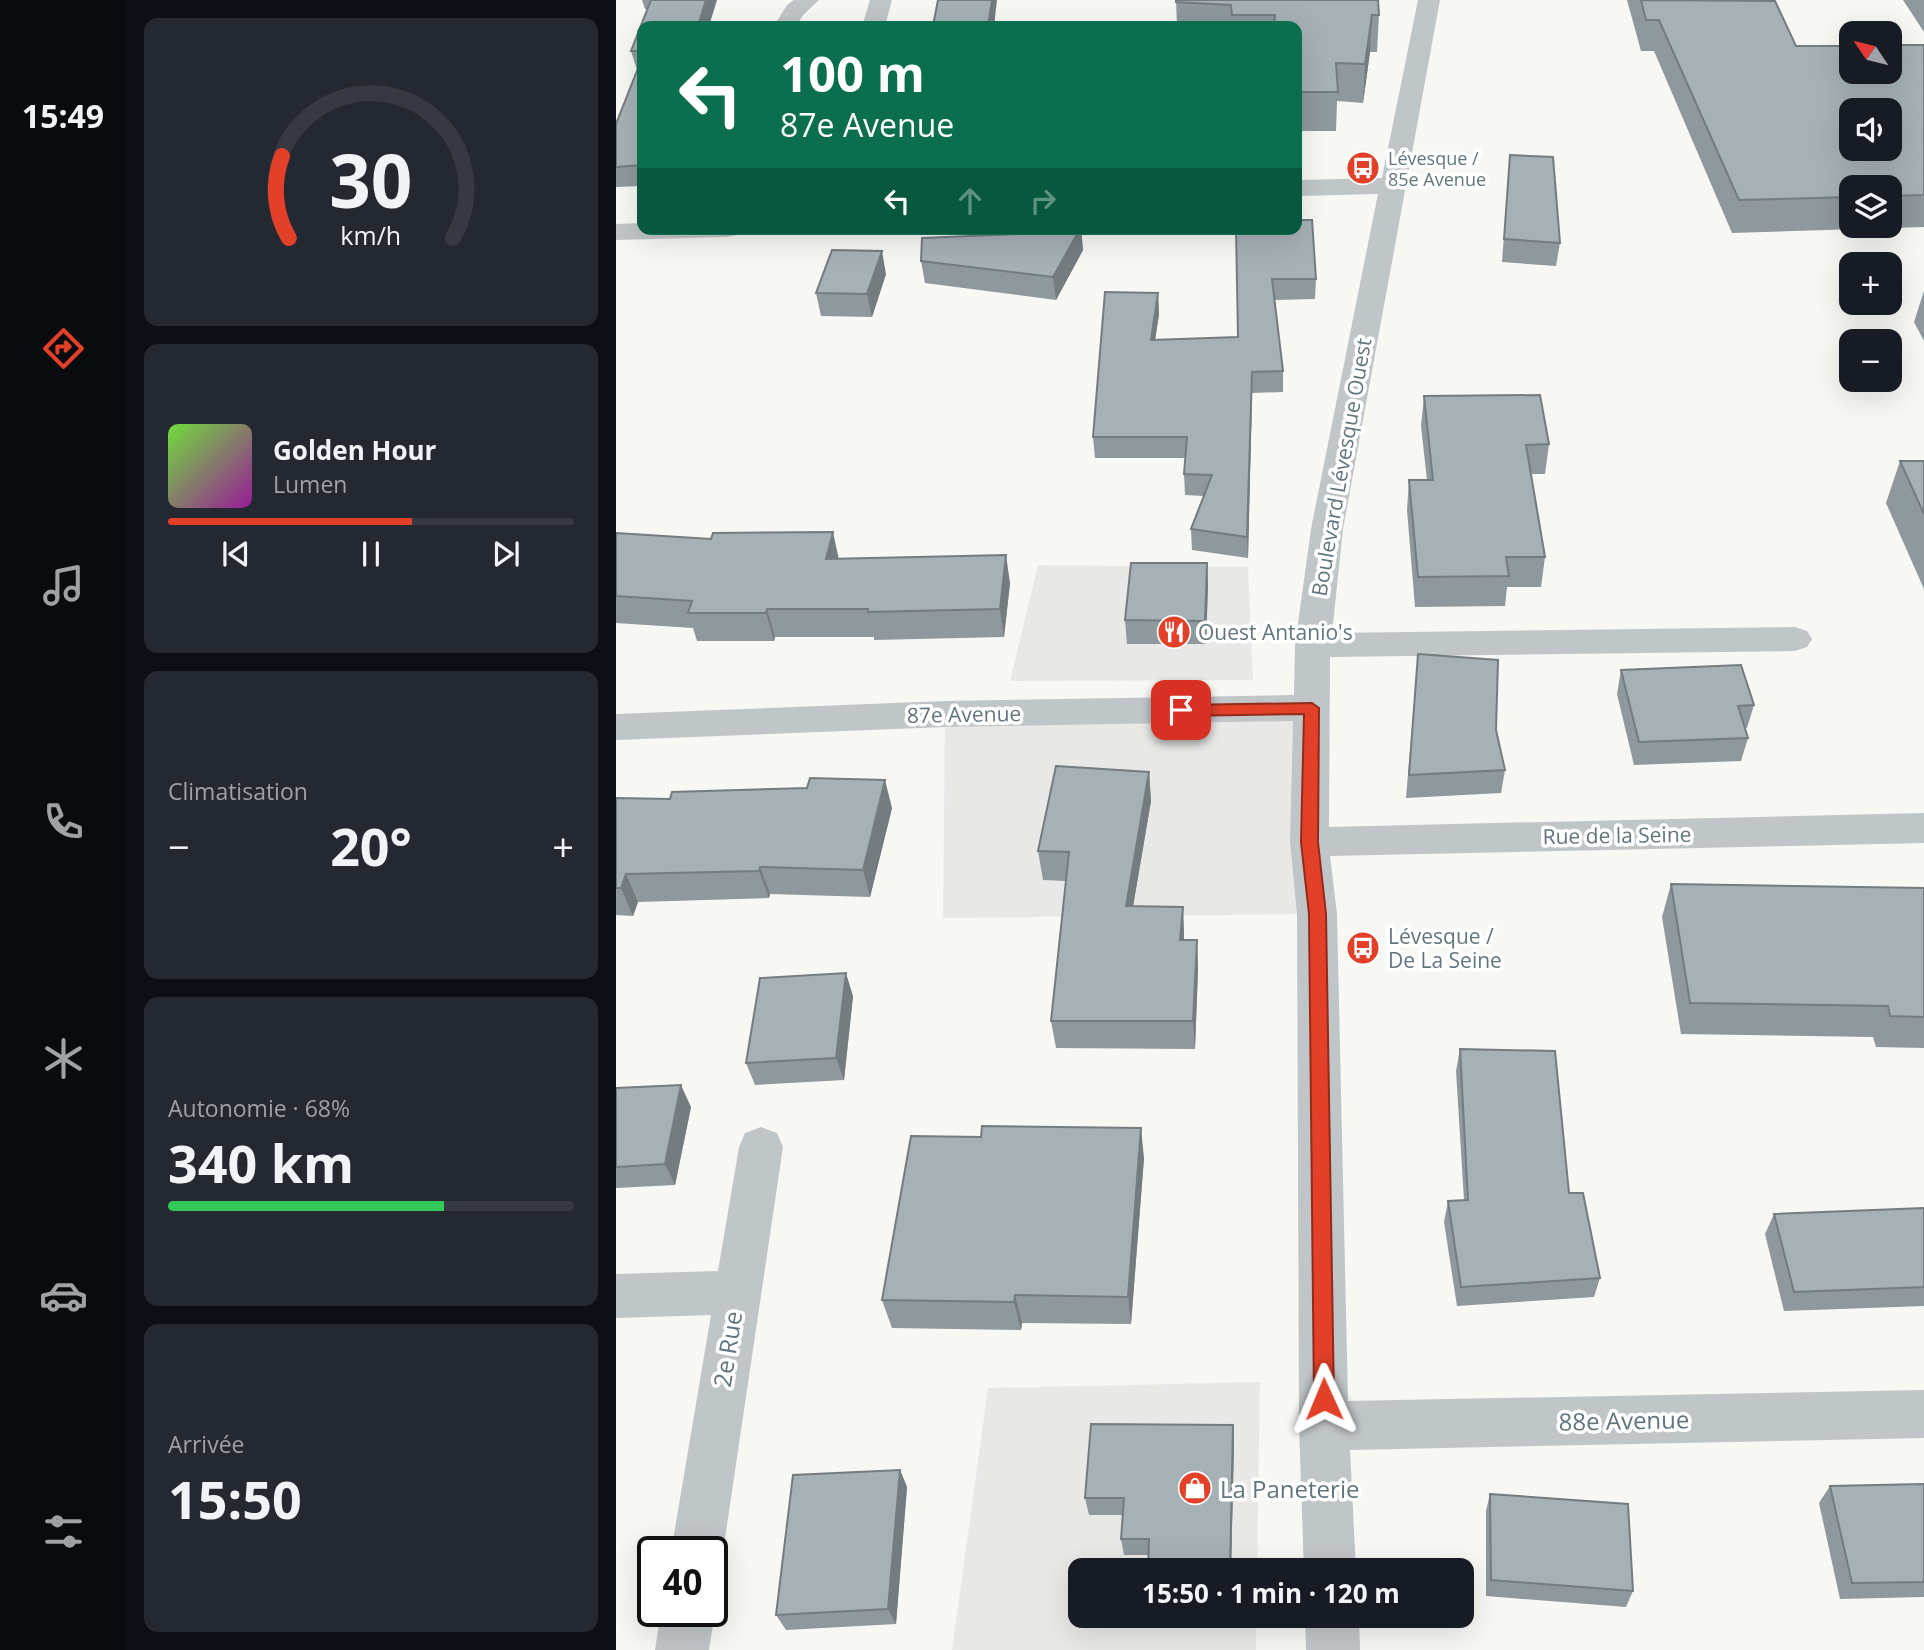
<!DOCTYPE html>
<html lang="fr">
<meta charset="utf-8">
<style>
:root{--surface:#171b24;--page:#242831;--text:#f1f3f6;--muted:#9ea1a6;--line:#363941;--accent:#e24028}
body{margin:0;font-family:"Open Sans",sans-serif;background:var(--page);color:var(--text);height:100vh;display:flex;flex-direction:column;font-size:26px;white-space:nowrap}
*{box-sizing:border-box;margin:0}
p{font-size:23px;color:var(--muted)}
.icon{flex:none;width:38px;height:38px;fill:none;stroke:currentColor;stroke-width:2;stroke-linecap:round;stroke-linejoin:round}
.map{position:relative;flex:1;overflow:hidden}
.details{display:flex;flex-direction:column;gap:18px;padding:18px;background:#0d0f14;width:490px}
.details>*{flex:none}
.top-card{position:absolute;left:21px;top:21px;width:665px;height:214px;border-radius:14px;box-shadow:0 7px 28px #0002;background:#0b6e4f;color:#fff;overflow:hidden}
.needle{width:46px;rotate:305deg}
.buttons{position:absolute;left:1223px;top:21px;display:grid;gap:14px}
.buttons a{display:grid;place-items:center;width:63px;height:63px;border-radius:14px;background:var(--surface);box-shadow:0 7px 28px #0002;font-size:35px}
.speed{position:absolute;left:21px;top:1536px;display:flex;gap:14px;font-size:35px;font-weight:700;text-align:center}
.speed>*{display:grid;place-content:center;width:91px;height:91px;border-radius:50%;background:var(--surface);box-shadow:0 7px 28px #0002;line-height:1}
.speed .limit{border:4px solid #111;border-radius:10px;background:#fff;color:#111}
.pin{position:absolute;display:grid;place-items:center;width:60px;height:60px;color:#fff;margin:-30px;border-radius:14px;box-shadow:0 4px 10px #0006}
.me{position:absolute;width:77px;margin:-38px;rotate:359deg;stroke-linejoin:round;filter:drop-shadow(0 0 5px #0008)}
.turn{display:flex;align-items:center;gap:24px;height:147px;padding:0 28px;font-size:32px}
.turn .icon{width:91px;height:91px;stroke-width:2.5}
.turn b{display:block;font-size:49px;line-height:60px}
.lanes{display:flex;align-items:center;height:66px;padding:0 28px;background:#0003;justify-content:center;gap:35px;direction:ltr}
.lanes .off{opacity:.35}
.big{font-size:52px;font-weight:700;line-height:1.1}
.details .widget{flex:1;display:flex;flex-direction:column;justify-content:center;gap:10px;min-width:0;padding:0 24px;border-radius:14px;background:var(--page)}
.details .dial{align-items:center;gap:0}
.dial svg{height:182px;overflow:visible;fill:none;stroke:var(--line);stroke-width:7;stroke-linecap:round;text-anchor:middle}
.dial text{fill:var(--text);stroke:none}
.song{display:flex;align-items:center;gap:21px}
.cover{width:84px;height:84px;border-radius:10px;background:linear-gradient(135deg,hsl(100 70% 55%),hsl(300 70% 35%))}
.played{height:7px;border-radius:4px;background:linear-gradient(90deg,var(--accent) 60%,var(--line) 60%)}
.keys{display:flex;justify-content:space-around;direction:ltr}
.heat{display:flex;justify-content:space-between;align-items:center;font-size:38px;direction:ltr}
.charge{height:10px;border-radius:5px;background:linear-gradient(90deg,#34c759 68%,var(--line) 0)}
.trip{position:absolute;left:452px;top:1558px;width:406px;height:70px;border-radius:14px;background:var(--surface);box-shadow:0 7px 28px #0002;font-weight:700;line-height:70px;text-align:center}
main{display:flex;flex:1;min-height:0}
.dock{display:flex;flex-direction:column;width:126px;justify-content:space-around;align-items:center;background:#090b0e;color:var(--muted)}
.dock .icon{width:49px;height:49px}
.dock .active{color:var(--accent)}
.dock b{font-size:32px;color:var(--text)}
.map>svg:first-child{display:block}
</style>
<main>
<nav class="dock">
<b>15:49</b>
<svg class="icon active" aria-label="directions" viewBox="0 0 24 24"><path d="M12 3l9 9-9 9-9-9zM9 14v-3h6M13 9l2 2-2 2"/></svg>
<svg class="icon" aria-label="music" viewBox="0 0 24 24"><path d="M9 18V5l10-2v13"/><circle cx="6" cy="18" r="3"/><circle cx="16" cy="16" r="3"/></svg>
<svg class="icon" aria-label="phone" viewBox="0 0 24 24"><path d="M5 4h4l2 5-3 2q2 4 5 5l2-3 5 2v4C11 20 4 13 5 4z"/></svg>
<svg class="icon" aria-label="climate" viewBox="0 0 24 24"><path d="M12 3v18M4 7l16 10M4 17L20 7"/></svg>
<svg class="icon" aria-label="car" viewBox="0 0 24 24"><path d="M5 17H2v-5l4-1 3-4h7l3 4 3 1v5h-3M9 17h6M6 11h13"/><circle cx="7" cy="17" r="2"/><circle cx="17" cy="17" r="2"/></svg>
<svg class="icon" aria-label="filters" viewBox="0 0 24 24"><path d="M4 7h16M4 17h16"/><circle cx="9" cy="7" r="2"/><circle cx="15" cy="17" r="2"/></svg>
</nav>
<section class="details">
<div class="widget dial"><svg viewBox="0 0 100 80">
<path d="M14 69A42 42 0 1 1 86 69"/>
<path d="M14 69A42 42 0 0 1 11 33" stroke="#e24028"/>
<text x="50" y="56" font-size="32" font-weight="700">30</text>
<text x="50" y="72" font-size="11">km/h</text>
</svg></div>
<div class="widget">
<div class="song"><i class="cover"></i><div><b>Golden Hour</b><p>Lumen</p></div></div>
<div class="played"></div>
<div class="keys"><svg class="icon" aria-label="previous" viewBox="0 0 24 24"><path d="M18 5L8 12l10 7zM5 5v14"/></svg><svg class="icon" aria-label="pause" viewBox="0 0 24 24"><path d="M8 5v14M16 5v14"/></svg><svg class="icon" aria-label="next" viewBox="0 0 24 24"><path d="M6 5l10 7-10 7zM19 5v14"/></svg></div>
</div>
<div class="widget"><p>Climatisation</p>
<div class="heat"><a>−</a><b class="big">20°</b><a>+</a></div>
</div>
<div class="widget"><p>Autonomie · 68%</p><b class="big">340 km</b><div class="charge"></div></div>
<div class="widget"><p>Arrivée</p><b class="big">15:50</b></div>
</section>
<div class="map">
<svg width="1308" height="1650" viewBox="0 0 1308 1650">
<rect width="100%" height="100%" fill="#f7f7f4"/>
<g fill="#e8e8e7">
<polygon points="422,565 632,567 637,680 394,681"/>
<polygon points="696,708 701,914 327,918 329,714"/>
<polygon points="644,1382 641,1570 464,1570 464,1615 640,1615 640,1650 336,1650 372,1388"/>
</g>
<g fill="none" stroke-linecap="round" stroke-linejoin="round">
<g fill="#c0c5c8" fill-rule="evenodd">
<polygon points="178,0 203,0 188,14 180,26 158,26 171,5"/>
<polygon points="254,0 276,0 269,26 246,26"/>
<polygon points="802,0 824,0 727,529 716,633 1179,627 1191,631 1196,639 1191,647 1179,651 714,657 713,827 1308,813 1308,843 714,856 721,914 732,1401 1308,1390 1308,1438 734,1450 740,1570 688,1570 683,1426 681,914 674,842 677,721 329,727 0,740 0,714 329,701 678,695 679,645 695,529 762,194 681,196 681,180 766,178"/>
<polygon points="26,223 26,229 124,229 121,235 111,237 0,240 0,224"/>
<polygon points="145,1127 161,1133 167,1147 107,1552 100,1571 96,1572 96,1552 55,1552 95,1315 0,1318 0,1274 102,1271 123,1147 129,1133"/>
<polygon points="96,1606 99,1612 93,1650 39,1650 45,1612 96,1612"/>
<polygon points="689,1615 743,1615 744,1650 690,1650"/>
</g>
</g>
<g fill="#8f989c" fill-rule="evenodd">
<polygon points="26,0 101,0 26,26 26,186 0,187 0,124 21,70 15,51 31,9 29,9"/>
<polygon points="560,0 763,15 761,52 754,52 747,103 721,101 720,131 681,131 681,26 561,26"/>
<path d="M1011,0H1097L1180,46L1308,45V227L1116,233L1038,51H1025ZM1236,187H1274V226H1236Z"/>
<polygon points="1287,0 1308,0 1308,32"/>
<polygon points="894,155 944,243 940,266 886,262"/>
<polygon points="407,229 465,229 467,250 440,300 309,283 305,261 404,234"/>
<polygon points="681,229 700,279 699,299 658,300 667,371 667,392 636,393 632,558 576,550 575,529 588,496 569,495 568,474 570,458 479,458 477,437 542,293 543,314 539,340 622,337"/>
<polygon points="270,274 256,317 205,316 200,293"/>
<polygon points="1308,291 1308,341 1298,322"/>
<polygon points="808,396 933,444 929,474 915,474 929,557 925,587 891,587 889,606 799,607 791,510 793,480 811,480 805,426"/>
<polygon points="1284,461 1308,461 1308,589 1270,503"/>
<polygon points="0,533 223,559 394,583 388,637 258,640 258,637 159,637 158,641 81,641 77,628 0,623"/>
<polygon points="591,563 592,586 590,644 511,644 509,620"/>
<polygon points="802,654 880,730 889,770 885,793 790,798"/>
<polygon points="1005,670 1138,705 1131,728 1129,728 1132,738 1125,761 1018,765 1001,694"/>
<polygon points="533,772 535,801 517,907 567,907 568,940 581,940 582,969 579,1049 440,1048 435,1021 450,881 427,880 422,851"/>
<polygon points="0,798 276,808 254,897 154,894 153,898 22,902 17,916 0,915"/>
<polygon points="1055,884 1308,888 1308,1048 1260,1047 1257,1037 1065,1034 1046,917"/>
<polygon points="237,996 228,1080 139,1085 130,1063"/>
<polygon points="844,1049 953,1193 984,1278 978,1297 841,1306 828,1222 832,1201 848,1200 840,1071"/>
<polygon points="0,1088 75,1107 59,1185 0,1188"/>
<polygon points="365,1137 528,1158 515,1324 406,1323 405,1330 276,1328 266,1300"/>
<polygon points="1308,1208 1308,1306 1168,1311 1149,1234 1158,1214"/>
<polygon points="617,1425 618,1443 615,1570 532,1570 533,1555 508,1555 505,1539 507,1515 473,1515 469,1498"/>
<polygon points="284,1470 291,1487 280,1624 170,1630 160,1615"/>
<polygon points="1308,1484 1308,1597 1224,1599 1203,1503 1214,1486"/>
<polygon points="874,1494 1017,1591 1010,1607 870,1596 870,1511"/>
</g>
<g fill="#747c7f">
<polygon points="90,0 101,0 93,26 82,26"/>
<polygon points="376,0 381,0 378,26 372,26"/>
<polygon points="756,15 754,52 747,103 749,64"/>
<polygon points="464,229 465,229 467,250 440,300 437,277"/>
<polygon points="266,251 270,274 256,317 251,294"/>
<polygon points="542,293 543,314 536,361 535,340"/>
<polygon points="636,372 636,393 632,558 631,537"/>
<polygon points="217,532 223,560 210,559"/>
<polygon points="390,555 394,583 388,637 384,609"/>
<polygon points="591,563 592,586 590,644 589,621"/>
<polygon points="151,609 159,637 158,641 150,613"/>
<polygon points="533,772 535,801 512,935 510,906"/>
<polygon points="269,780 276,808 254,897 247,870"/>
<polygon points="144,867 154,894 153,898 143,871"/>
<polygon points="10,874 22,902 17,916 5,888"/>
<polygon points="567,907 568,936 566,969 564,940"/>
<polygon points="581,940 582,969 579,1049 577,1021"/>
<polygon points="230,973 237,996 228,1080 220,1058"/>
<polygon points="65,1085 75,1107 59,1185 49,1164"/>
<polygon points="525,1128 528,1158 515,1324 512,1297"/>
<polygon points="399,1295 406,1323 405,1330 398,1302"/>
<polygon points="617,1425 618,1443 615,1570 614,1570"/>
<polygon points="284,1470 291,1487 280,1624 272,1609"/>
</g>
<g fill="#a6b1b5" stroke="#747c7f" stroke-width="2" fill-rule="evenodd">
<polygon points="35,0 90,0 82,26 26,26 26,51 15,51"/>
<polygon points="322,0 376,0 372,26 317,26"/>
<polygon points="560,0 762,0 763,15 756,15 749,64 720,63 722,92 681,92 681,26 658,26 659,15 616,15 615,5 560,2"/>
<path d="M1025,0L1159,1L1180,46H1236V72H1274V45H1308V195L1274,196V187H1236V197L1123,200L1043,20H1030ZM1236,110H1274V149H1236Z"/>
<polygon points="26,58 26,165 0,167 0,124"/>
<polygon points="894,155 937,157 944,243 888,239"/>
<polygon points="681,220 696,220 700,279 656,279 667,371 636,372 631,537 575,529 596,475 568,474 571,437 477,437 489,292 542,293 535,340 622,337 620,229 681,229"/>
<polygon points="407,229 464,229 437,277 305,261 306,238 404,234"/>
<polygon points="216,250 266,251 251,294 200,293"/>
<polygon points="924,395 933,444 910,445 929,557 890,557 893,576 802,577 793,480 817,480 808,396"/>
<polygon points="1284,461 1308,461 1308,514"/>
<polygon points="217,532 210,559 390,555 384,609 252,612 252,609 151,609 150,613 72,613 76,601 0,596 0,533 95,539 97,533"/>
<polygon points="515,563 591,563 589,621 509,620"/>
<polygon points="802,654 882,660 880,730 889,770 793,775"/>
<polygon points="1125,665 1138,705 1122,706 1132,738 1023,742 1005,670"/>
<polygon points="440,766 533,772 510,906 567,907 564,940 581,940 577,1021 435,1021 453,852 422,851"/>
<polygon points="194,778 269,780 247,870 144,867 143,871 10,874 5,888 0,888 0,798 54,799 56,792 191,788"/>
<polygon points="1055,884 1308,888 1308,1017 1274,1016 1272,1006 1074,1003"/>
<polygon points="230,973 220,1058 130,1063 144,978"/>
<polygon points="844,1049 939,1051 953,1193 967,1193 984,1278 845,1287 832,1201 852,1200"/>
<polygon points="65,1085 49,1164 0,1167 0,1088"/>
<polygon points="366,1126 525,1128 512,1297 399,1295 398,1302 266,1300 295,1136 365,1137"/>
<polygon points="1308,1208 1308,1287 1178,1292 1158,1214"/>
<polygon points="475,1424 617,1425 614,1570 532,1570 533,1539 505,1539 508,1498 469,1498"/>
<polygon points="284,1470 272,1609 160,1615 177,1475"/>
<polygon points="1308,1484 1308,1582 1236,1583 1214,1486"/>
<polygon points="874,1494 1012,1504 1017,1591 875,1580"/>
</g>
<polygon fill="#e24028" stroke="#932a1a" stroke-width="2" points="696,703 703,708 702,842 710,914 718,1399 715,1406 708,1409 701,1406 698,1399 693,914 685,842 688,714 565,716 557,710 565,705"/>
<defs>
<symbol id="bus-disc" viewBox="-11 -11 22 22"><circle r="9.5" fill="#e24028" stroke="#fff"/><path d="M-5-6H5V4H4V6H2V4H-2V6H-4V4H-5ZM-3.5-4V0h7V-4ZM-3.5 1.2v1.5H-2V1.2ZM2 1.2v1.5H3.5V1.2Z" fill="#fff"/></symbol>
<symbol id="restaurant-disc" viewBox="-11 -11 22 22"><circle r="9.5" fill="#e24028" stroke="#fff"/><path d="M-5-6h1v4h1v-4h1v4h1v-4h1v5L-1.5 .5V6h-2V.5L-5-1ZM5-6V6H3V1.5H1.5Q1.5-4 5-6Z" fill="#fff"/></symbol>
<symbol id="shop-disc" viewBox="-11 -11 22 22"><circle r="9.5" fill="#e24028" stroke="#fff"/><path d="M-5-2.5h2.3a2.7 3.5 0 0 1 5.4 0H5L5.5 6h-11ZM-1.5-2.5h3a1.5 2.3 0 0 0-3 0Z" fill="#fff"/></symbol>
</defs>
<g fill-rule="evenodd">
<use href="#bus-disc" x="728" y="149" width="38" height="38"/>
<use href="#restaurant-disc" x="539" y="613" width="38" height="38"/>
<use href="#bus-disc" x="728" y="929" width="38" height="38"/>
<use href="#shop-disc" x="560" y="1469" width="38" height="38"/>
</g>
<g text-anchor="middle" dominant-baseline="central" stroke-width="7" stroke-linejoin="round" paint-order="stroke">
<g font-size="18" fill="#62757f" stroke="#fff" text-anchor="start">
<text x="772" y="158">Lévesque /<tspan x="772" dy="21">85e Avenue</tspan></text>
</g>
<g font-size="21" fill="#62757f" stroke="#fff">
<text transform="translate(725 467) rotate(-80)">Boulevard Lévesque Ouest</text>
<text transform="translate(348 714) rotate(-1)">87e Avenue</text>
<text transform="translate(1001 835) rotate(-1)">Rue de la Seine</text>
</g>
<g font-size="21" fill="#62757f" stroke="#fff" text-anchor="start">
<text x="582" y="632">Ouest Antanio's</text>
<text x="772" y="936">Lévesque /<tspan x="772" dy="24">De La Seine</tspan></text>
</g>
<g font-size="24" fill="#62757f" stroke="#fff">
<text transform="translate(111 1349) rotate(-81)">2e Rue</text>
<text transform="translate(1008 1420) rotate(-1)">88e Avenue</text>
</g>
<g font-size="24" fill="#62757f" stroke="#fff" text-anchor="start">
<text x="604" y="1488">La Paneterie</text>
</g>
</g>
</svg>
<div class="buttons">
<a><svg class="needle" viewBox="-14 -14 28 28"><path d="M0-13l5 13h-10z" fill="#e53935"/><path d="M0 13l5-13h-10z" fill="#9ea1a6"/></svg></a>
<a><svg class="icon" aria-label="sound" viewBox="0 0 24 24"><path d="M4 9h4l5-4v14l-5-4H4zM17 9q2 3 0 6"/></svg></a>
<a><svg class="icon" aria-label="layers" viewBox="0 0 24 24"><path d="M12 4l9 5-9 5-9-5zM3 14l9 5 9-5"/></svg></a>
<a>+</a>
<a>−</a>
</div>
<div class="speed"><div class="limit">40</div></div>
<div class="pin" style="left:565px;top:710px;background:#d93025"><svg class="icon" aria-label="arrive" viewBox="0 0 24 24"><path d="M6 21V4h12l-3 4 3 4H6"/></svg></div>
<svg class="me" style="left:708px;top:1399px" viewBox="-20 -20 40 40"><path d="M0-17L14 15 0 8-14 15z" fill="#e24028" stroke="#fff" stroke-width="4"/></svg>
<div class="trip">15:50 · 1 min · 120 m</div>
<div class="top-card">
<div class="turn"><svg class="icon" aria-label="left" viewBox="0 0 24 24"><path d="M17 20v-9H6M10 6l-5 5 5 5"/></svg><div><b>100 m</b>87e Avenue</div></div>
<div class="lanes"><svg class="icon" aria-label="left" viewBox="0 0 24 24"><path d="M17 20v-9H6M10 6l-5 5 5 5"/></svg><svg class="icon off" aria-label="ahead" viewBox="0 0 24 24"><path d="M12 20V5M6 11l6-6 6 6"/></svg><svg class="icon off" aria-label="right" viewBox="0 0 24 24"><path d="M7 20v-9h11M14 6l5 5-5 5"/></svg></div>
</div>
</div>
</main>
